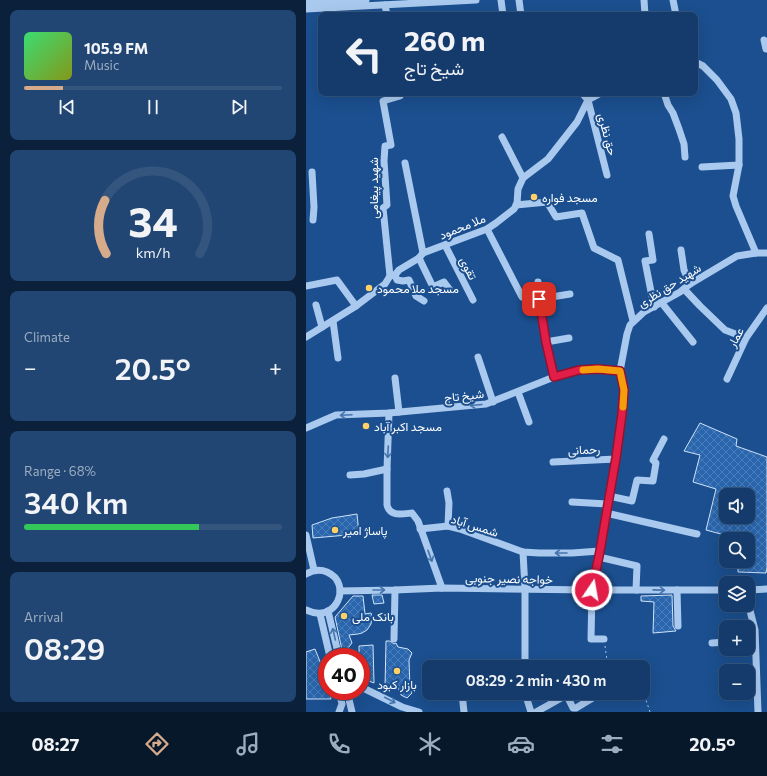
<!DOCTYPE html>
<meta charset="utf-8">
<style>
:root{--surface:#143b6b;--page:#214673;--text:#f1f3f6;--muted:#9dadc1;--line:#33557e;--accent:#d6ab8b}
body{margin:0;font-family:Commissioner,Vazirmatn,sans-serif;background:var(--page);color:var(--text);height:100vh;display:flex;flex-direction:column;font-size:15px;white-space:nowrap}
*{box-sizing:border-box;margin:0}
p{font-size:13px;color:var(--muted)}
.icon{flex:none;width:22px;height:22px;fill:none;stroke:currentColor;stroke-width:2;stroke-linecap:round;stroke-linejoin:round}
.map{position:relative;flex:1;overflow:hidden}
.drawer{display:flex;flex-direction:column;gap:10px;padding:10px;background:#0b203b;width:306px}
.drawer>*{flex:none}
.top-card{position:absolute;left:12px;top:12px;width:380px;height:84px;border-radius:8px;box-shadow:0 4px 16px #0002,0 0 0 1px var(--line);background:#143b6b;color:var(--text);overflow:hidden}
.controls{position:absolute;left:413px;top:488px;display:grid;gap:8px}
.controls a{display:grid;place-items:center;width:36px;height:36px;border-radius:8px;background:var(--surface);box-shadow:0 4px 16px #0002,0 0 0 1px var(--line);font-size:20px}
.speed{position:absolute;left:12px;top:648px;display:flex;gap:8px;font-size:20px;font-weight:700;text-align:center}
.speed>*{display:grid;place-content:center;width:52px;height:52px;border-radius:50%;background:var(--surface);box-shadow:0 4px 16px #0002,0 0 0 1px var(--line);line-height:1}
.speed .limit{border:6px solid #d22;background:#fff;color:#111}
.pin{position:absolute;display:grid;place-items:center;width:34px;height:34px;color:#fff;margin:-17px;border-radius:8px;box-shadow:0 2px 6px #0006}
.me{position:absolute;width:44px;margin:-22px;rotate:12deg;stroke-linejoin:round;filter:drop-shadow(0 0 3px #0008)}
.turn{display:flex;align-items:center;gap:14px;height:84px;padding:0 20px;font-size:18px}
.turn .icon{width:52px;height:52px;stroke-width:2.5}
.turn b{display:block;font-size:28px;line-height:34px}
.big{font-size:30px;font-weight:600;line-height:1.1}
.drawer .card{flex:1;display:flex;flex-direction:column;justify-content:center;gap:6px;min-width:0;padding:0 14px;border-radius:8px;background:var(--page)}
.drawer .dial{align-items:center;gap:0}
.dial svg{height:104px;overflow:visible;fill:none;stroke:var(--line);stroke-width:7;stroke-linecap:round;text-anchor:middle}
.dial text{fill:var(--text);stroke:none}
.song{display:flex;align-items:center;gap:12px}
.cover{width:48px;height:48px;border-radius:6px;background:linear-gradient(135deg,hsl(140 70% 55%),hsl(70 70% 35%))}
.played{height:4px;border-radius:2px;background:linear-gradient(90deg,var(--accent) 15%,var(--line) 15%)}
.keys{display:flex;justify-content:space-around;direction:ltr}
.heat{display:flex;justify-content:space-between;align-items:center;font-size:22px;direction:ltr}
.charge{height:6px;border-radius:3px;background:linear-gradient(90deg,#34c759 68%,var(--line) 0)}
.trip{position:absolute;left:116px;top:660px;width:228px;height:40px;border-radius:8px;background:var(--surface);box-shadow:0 4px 16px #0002,0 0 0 1px var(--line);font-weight:600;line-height:40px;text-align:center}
.tab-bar{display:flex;height:64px;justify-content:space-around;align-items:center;background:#08182b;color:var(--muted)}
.tab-bar .icon{width:28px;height:28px}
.tab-bar .selected{color:var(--accent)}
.tab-bar b{font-size:18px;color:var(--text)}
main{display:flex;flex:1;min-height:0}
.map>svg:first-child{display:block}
</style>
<main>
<section class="drawer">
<div class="card">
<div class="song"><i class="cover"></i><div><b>105.9 FM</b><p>Music</p></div></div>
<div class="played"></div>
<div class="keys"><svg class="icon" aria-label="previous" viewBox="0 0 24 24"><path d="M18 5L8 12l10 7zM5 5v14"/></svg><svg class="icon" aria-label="pause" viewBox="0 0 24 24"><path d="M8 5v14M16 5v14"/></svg><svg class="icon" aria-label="next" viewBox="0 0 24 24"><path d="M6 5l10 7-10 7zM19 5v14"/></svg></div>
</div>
<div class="card dial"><svg viewBox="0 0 100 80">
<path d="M14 69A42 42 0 1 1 86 69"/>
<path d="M14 69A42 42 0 0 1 13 28" stroke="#d6ab8b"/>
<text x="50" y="56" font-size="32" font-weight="700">34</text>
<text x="50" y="72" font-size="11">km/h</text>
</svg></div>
<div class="card"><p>Climate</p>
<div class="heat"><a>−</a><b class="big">20.5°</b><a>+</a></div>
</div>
<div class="card"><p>Range · 68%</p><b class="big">340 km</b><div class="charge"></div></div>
<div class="card"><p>Arrival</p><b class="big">08:29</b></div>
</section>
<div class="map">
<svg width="461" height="712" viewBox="0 0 461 712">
<defs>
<pattern id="building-cross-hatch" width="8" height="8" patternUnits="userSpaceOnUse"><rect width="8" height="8" fill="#2a66ad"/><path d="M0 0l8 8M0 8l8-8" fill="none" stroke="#4a7db9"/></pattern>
</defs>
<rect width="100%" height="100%" fill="#1b4f8f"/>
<g fill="url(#building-cross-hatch)" stroke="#cfe3fa" fill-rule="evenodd">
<path d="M394,423L431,439L430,446L461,457V567L460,573L432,572V561H442V539H425L426,537L400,530L410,489L387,482L394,455L378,451ZM420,495H442V517H420Z"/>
<polygon points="51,514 53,534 7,538 6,525 26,518"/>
<polygon points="66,595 76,595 78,603 68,604"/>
<polygon points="366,595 367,626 370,631 347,633 348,602 335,601 335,596"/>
<polygon points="47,596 57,596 59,614 65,613 66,616 65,624 61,630 56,633 52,634 43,635 46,643 42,648 36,650 29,617"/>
<polygon points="80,641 84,641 88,644 90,643 92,647 102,649 106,653 103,660 104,689 106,693 101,698 95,695 92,688 79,687"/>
<polygon points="67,645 68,683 55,678 55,657 53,657 53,646"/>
<polygon points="9,649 17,669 21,670 21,691 24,691 25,699 0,699 0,652"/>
</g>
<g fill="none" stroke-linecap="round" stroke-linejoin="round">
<g stroke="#a9c9ee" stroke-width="1" stroke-dasharray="2 3" stroke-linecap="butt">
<polyline points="299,646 302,667"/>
<polyline points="337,691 344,712"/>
</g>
<g stroke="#a9c9ee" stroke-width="7">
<polyline points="195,0 197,15"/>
<polyline points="213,0 215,15"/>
<polyline points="338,0 339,15"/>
<polyline points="367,0 370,15"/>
<polyline points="0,3 60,0"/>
<polyline points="79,5 81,15"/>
<polyline points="0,9 170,0"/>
<polyline points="458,40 460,49 461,49"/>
<polyline points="389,62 397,66 411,80 425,99 430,113 433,139 433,165 427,196 430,206 450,253"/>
<polyline points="276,93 282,100 301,175"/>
<polyline points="358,93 362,105 367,113 373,129 378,144 379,157"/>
<polyline points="282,100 295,93"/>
<polyline points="196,137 217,178"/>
<polyline points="99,163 117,253"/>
<polyline points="396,167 433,165"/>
<polyline points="6,172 8,207 7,220"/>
<polyline points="210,205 241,202 250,217 276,213 288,248 312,260 327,321"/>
<polyline points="181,229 216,297"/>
<polyline points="343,234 347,260 339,261 348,307"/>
<polyline points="139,245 167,300"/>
<polyline points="375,250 378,270 384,284"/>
<polyline points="113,258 127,287 138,282 144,290"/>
<polyline points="89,275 91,280 97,281 103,280 110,296 118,301"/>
<polyline points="84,276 77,208 81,205 78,161 79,146 85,145 77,101 94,96 93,93"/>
<path d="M232,282C234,314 241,346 248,377"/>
<polyline points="0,286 31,280 50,306"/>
<polyline points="378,289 394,306 419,330 440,338"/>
<polyline points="233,299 264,294"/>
<polyline points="355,302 387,342"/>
<polyline points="10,305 16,327"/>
<polyline points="27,321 32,358"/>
<polyline points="0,337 50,306 79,284 84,276 89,275 93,270 113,258 117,253 181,229 190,223 208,209 211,204 212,189 217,178 242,159 271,122 282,100"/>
<polyline points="240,342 263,338"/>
<polyline points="172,357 187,402"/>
<polyline points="89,378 93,412"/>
<polyline points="421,379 440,338 461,308"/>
<polyline points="212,392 223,422"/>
<path d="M83,413L81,469V505C84,517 96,514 106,513L112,521L136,588"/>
<polyline points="0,428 30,415 83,413 180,404 248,377 273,370 292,369 314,371"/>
<polyline points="247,462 310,459"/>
<polyline points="44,475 58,474 81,469"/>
<polyline points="141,491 143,503 142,526"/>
<polyline points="303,496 326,501 331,480 347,481 350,463 347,460 358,439"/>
<polyline points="266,502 301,504"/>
<polyline points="300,513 391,534"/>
<polyline points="114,529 142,526 154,529 217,552 233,553 266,553 294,551"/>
<polyline points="0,535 8,570"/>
<polyline points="217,552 219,589 219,667"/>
<polyline points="293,557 331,566 330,590"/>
<path d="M0,574C7,570 14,569 21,572C47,583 31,625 0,610"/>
<polyline points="371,590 372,626"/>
<polyline points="442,590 461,589"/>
<polyline points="34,591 89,590 136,588 286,590 420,590"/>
<polyline points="442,603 449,630 452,712"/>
<polyline points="22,611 33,657"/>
<polyline points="14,614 24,657"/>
<polyline points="88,639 89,590"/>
<polyline points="298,639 285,639 286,590 294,551 301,504 310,459 316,414 318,390 314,371 321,334 324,325 338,312 374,292 384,284 431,256 450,253 461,253"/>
<polyline points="406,643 420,642"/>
<polyline points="55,687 96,707 113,712"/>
<polyline points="33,691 36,704 33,712"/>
<polyline points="41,691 46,712"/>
<polyline points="156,693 158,712"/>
<polyline points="219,693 225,712"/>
<polyline points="230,712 257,697 260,697 262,698 267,708 270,708 295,693"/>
</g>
</g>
<defs><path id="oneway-shaft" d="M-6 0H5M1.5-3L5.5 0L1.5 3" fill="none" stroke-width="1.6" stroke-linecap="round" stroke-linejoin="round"/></defs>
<g stroke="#4674ac">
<use href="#oneway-shaft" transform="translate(170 405) rotate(175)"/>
<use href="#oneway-shaft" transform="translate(40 415) rotate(177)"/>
<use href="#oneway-shaft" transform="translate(82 452) rotate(93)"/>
<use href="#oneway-shaft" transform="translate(255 553) rotate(180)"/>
<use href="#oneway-shaft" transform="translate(124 556) rotate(70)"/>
<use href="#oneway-shaft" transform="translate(73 590)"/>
<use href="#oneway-shaft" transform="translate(353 590) rotate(1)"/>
<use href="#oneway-shaft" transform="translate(28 634) rotate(-103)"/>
<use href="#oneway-shaft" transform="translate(84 700) rotate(27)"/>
</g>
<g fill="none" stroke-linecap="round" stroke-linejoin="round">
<defs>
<polyline id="route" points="233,299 240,342 248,377 273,370 292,369 314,371 318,390 316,414 310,458 302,504 294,551 286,590"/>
</defs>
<use href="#route" stroke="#92132f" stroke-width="10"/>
<use href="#route" stroke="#e11d48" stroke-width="7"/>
<polyline stroke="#f59e0b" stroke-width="7" points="277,370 292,369 314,371 318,390 317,407"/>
</g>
<g fill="#ffd166" stroke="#1b4f8f" stroke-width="1.5">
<circle cx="228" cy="197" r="4"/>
<circle cx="63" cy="288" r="4"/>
<circle cx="60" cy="426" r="4"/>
<circle cx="29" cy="530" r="4"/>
<circle cx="38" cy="616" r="4"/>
<circle cx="91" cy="671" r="4"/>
</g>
<g text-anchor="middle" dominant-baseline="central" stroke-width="4" stroke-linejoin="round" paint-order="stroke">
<g font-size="12" fill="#fff" stroke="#1b4f8f">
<text transform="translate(302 134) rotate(75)">حق نظری</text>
<text transform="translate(67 188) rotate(-90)">شهید پیغامی</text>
<text transform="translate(156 226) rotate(-22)">ملا محمود</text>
<text transform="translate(163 268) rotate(63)">تقوی</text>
<text transform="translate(363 285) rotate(-32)">شهید حق نظری</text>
<text transform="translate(429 337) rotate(-61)">عمار</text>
<text transform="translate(158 395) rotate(-6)">شیخ تاج</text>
<text transform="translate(278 449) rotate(-3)">رحمانی</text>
<text transform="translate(169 525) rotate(17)">شمس آباد</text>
<text transform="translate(203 578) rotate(1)">خواجه نصیر جنوبی</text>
</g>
<g font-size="12" fill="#fff" stroke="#1b4f8f" text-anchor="start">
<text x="236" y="197">مسجد فواره</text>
<text x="71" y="288">مسجد ملا محمود</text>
<text x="68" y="426">مسجد اکبر آباد</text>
<text x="37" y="530">پاساژ امیر</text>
<text x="46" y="616">بانک ملی</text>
<text x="91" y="684" text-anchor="middle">بازار کبود</text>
</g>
</g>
</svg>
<div class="controls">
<a><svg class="icon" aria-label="sound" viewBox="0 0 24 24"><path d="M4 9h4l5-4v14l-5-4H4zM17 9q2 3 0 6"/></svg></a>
<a><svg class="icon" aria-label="search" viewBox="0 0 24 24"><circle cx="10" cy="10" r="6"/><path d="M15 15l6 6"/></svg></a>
<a><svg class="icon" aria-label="layers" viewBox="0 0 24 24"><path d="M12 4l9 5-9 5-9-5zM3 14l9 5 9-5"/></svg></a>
<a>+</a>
<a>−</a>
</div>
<div class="speed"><div class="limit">40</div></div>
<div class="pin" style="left:233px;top:299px;background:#d93025"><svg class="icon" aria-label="arrive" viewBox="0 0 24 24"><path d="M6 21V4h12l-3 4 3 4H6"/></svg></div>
<svg class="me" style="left:286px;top:590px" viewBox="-20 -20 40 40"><circle r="17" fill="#e11d48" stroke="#fff" stroke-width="3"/><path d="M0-11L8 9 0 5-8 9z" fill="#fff"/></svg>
<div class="trip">08:29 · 2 min · 430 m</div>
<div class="top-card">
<div class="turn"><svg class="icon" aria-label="left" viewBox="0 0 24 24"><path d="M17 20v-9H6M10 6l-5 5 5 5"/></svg><div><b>260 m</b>شیخ تاج</div></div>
</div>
</div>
</main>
<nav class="tab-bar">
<b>08:27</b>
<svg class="icon selected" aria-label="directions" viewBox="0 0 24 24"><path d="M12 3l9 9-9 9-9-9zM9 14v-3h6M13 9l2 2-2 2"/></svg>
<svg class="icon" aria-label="music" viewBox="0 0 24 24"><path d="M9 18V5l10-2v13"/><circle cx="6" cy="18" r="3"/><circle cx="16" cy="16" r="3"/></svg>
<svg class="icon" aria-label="phone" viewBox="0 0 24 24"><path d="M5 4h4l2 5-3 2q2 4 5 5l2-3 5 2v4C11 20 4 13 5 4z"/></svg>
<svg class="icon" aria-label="climate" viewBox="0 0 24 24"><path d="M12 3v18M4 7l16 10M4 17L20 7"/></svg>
<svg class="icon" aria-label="car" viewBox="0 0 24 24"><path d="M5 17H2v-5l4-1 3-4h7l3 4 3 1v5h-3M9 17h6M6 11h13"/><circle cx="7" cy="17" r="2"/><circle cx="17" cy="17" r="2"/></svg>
<svg class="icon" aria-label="filters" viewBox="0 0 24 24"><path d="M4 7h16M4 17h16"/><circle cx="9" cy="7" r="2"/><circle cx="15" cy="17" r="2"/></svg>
<b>20.5°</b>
</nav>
